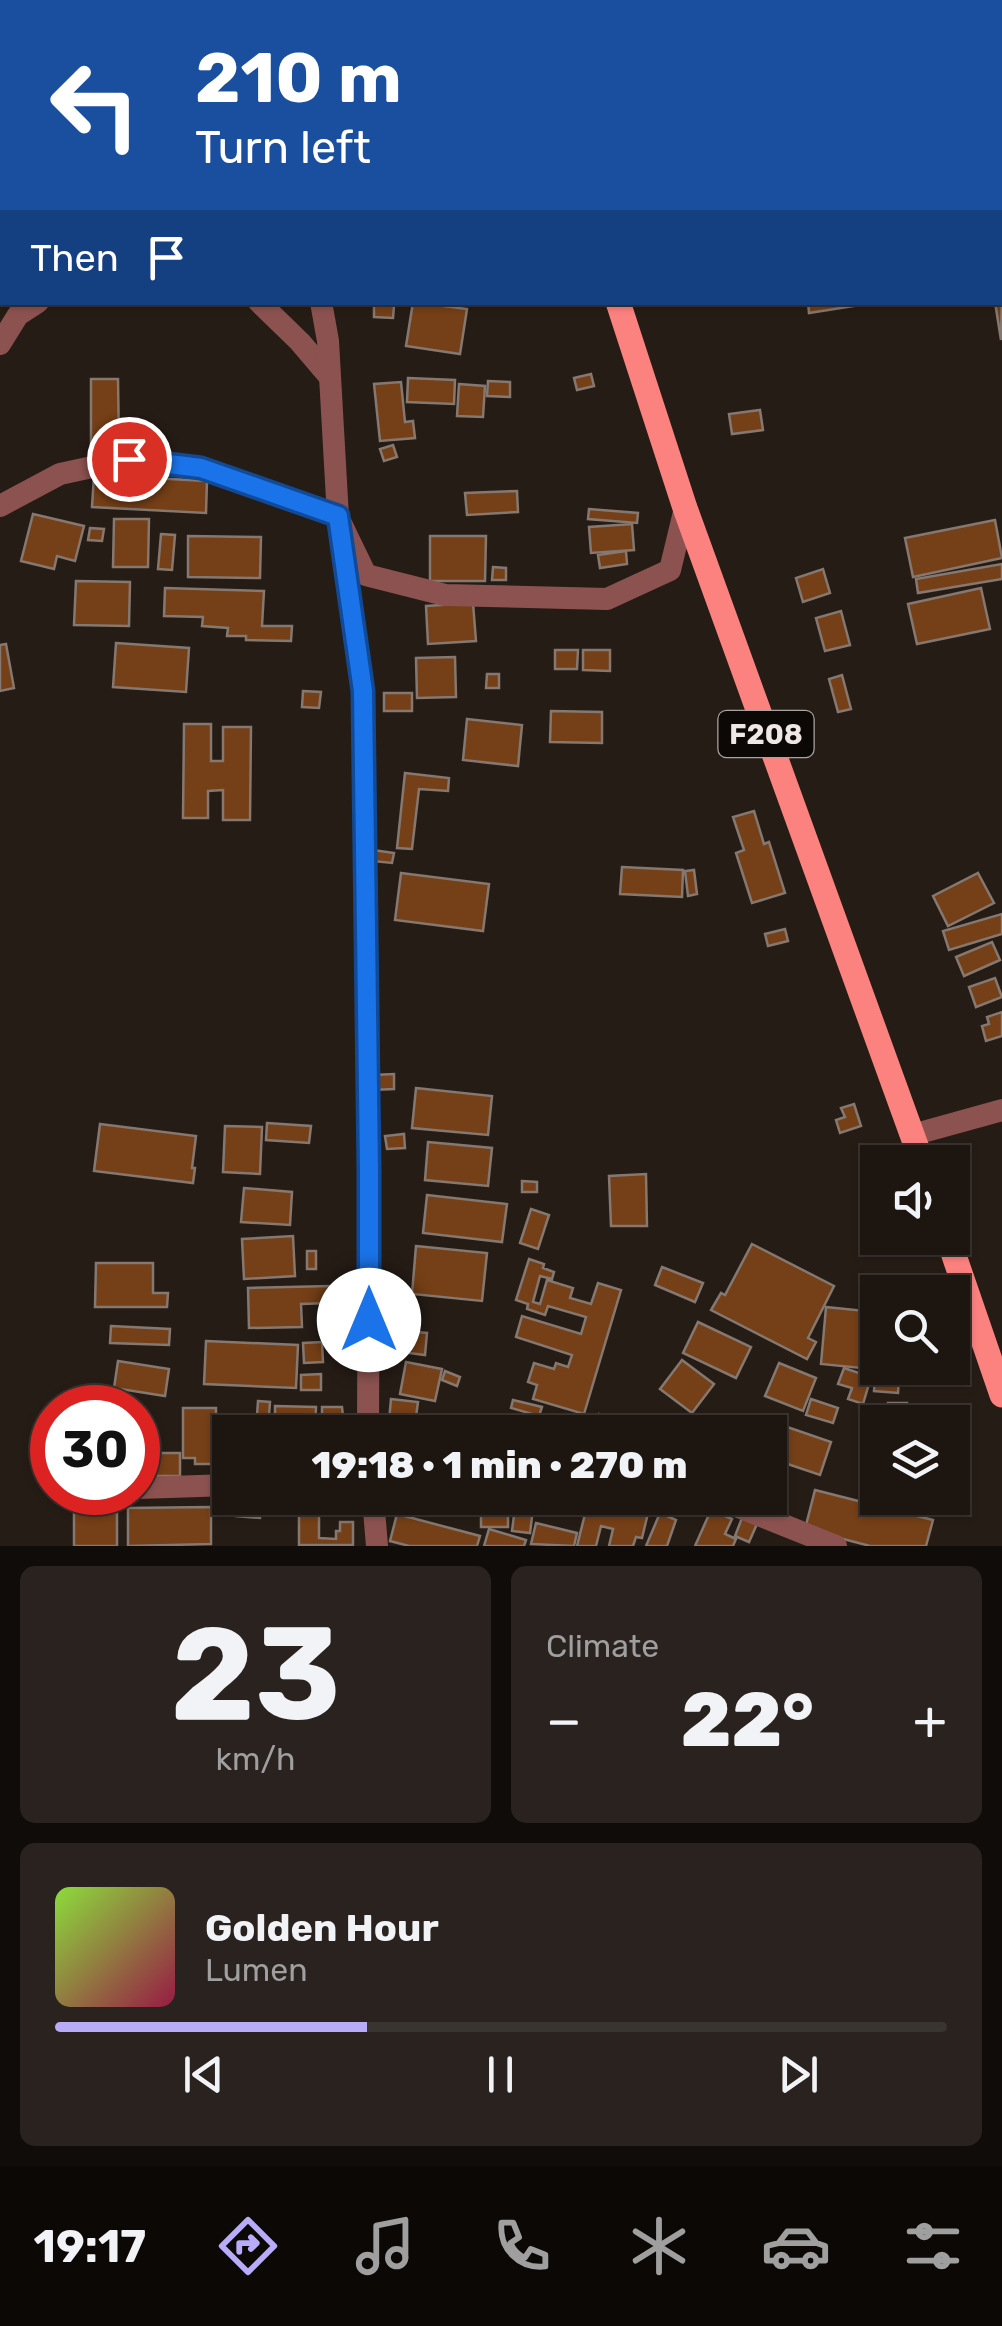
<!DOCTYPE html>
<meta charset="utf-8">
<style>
:root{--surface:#1c1510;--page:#29221e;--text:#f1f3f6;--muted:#a09f9f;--line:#3a3430;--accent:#b8abf7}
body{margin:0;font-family:Rubik,sans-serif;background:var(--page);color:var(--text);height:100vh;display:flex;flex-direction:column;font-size:38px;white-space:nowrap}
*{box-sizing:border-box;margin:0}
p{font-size:32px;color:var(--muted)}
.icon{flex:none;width:55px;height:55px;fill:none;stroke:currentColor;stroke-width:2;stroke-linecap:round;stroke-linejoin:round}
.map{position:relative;height:1546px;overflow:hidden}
.drawer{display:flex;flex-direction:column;gap:20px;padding:20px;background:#0f0c09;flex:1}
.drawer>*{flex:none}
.banner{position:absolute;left:0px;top:0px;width:1002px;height:305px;box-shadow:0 2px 8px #0004,0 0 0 2px var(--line);background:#1a4fa0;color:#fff;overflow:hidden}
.tools{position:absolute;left:860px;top:1145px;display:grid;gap:20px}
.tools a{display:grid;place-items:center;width:110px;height:110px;border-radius:0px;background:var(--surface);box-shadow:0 2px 8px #0004,0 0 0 2px var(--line);font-size:50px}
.speed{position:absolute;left:30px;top:1385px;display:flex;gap:20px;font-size:50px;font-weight:700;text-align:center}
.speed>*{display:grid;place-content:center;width:130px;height:130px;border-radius:50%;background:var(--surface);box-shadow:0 2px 8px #0004,0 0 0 2px var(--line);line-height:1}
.speed .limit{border:15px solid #d22;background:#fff;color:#111}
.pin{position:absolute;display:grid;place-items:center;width:85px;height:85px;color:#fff;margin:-42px;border:5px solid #fff;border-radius:50%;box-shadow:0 2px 10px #0007}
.me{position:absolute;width:110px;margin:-55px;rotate:0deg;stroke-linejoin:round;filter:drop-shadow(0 0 8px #0008)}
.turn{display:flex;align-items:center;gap:35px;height:210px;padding:0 30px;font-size:45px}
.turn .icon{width:130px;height:130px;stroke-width:2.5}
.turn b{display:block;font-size:70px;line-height:85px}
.then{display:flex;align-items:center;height:95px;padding:0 30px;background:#0003;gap:20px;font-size:38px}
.big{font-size:75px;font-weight:800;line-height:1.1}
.drawer .widget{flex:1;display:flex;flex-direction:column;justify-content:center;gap:15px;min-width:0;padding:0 35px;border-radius:15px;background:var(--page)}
.drawer .dial{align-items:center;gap:0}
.dial b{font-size:130px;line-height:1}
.song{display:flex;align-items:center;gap:30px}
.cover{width:120px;height:120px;border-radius:15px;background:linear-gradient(135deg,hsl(90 70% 55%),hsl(340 70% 35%))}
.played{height:10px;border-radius:5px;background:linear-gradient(90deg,var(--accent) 35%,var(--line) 35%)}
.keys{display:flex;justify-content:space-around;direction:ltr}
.heat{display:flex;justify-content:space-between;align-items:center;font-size:55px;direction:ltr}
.drawer .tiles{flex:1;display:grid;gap:20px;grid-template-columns:1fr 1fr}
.widget:last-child{grid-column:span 2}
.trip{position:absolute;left:212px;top:1415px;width:575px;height:100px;border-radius:0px;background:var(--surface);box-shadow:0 2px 8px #0004,0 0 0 2px var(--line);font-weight:800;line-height:100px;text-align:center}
.tabs{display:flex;height:160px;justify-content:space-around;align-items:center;background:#0b0806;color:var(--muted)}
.tabs .icon{width:70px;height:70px}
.tabs .active{color:var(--accent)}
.tabs b{font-size:45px;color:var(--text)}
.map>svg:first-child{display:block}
</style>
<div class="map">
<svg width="1002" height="1546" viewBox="0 0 1002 1546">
<rect width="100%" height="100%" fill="#261c16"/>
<g fill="#753f17" stroke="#847870" stroke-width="2.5">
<polygon points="0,0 15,0 15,2 2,2 2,72 0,72"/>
<polygon points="1000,293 1002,293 1001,340 995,302 1000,302"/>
<polygon points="413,302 467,309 460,354 406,346"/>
<polygon points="808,302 879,302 809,313"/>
<polygon points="374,305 394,306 393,318 374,317"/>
<polygon points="591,374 594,386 577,390 574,378"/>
<polygon points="408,378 455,380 454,404 407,402"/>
<polygon points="91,379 118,379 119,445 91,446"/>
<polygon points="488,381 510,382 510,397 487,396"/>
<polygon points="401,382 405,422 413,421 415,438 380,441 374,384"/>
<polygon points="459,384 485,386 483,417 457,416"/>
<polygon points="760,410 763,430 732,434 729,414"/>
<polygon points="393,445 397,457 384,461 380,449"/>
<polygon points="94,475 207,481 206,513 92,507"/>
<polygon points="517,491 518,512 467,515 465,493"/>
<polygon points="589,509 638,513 637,523 588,519"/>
<polygon points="33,514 84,526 75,561 57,556 54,569 21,561"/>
<polygon points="114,519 149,519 148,567 113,567"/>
<polygon points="995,520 1002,558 913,577 905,538"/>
<polygon points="632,524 634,550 591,553 589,527"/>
<polygon points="90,528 104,529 102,541 88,540"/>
<polygon points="161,534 175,535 172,570 158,569"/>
<polygon points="188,536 261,537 260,578 188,577"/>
<polygon points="430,536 486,536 485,581 430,581"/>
<polygon points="626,551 627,564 600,568 598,555"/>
<polygon points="1002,564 1002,579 918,593 916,579"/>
<polygon points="493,567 506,568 506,580 492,580"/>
<polygon points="823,569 830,593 803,602 796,578"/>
<polygon points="76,581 130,582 129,626 74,625"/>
<polygon points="165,588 264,591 262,626 292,626 291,641 246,640 246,636 227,636 228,628 202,626 203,617 164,616"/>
<polygon points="981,588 990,629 917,644 908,604"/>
<polygon points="473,603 476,641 428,644 426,606"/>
<polygon points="841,611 850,645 825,651 816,618"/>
<polygon points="116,643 189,648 186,692 113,687"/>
<polygon points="6,644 14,688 0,691 0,645"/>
<polygon points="555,650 578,650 577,669 555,669"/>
<polygon points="583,650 610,650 610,671 583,670"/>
<polygon points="455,657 456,697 417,698 416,658"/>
<polygon points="487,674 499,674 499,688 486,688"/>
<polygon points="842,675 851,709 838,712 829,679"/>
<polygon points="303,691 321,692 319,708 302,707"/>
<rect x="384" y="693" width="28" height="18"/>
<polygon points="551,711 602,712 602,743 550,742"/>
<polygon points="467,719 522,725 518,766 463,760"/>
<polygon points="184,724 211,724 211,761 223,761 223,727 251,727 250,820 223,820 223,790 208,791 208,818 183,818"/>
<polygon points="405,773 449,778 448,791 419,789 412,849 397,848"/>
<polygon points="754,811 764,844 769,842 785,893 752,903 736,853 744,850 733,817"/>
<polygon points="373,850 394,853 392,863 372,861"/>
<polygon points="622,867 683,870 682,897 620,894"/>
<polygon points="694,870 697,894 688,896 685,871"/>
<polygon points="401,873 489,884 483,931 395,920"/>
<polygon points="978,873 994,903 948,926 933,896"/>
<polygon points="1002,914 1002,934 949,950 943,931"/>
<polygon points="785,929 788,941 768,946 765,934"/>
<polygon points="992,942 1000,960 964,976 956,957"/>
<polygon points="995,978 1002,997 976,1007 969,987"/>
<polygon points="1002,1012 1002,1036 986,1041 982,1026 989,1024 987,1017"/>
<polygon points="394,1074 394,1089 372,1090 372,1075"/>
<polygon points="416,1088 492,1096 488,1135 412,1128"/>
<polygon points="854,1104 861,1126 840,1133 836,1120 845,1117 841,1108"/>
<polygon points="267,1123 311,1126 309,1143 266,1140"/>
<polygon points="100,1124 196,1136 192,1168 195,1168 193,1183 94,1171"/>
<polygon points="225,1126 262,1127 260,1174 223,1172"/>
<polygon points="404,1134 405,1148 387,1149 385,1136"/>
<polygon points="428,1142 492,1148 488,1186 425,1180"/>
<polygon points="646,1174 647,1226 611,1226 609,1176"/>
<polygon points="522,1181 537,1182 537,1192 522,1192"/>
<polygon points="244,1188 292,1192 290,1225 241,1222"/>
<polygon points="427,1195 507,1204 502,1242 423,1233"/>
<polygon points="531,1209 549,1215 538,1249 520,1243"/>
<polygon points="293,1236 295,1276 244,1279 242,1239"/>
<polygon points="752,1244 834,1286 808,1338 816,1342 807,1359 711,1310 721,1293 725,1295"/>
<polygon points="416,1246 487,1253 482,1301 412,1294"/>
<rect x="307" y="1251" width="9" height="18"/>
<polygon points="529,1259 544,1264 543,1268 554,1272 552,1279 540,1276 533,1302 540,1304 547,1280 573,1288 570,1298 591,1304 598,1283 621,1290 584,1414 533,1399 537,1385 528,1382 534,1363 554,1369 556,1363 568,1367 572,1355 516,1337 522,1316 581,1334 586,1317 548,1306 545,1315 527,1309 528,1304 516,1300"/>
<polygon points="96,1263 153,1263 153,1293 168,1293 167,1307 95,1307"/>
<polygon points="662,1267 703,1283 695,1302 655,1285"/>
<polygon points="330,1286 330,1303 301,1304 302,1327 249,1328 248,1288"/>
<polygon points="826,1307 866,1311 861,1368 821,1364"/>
<polygon points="698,1322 751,1347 736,1378 683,1353"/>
<polygon points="111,1326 170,1329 169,1345 110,1343"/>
<polygon points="395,1330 427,1333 425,1355 393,1351"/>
<polygon points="206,1341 298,1345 296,1388 204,1384"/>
<polygon points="322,1342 323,1362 304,1363 303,1343"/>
<polygon points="682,1360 714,1384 692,1413 660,1389"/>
<polygon points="118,1361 169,1369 165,1396 114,1388"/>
<polygon points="406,1362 442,1369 435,1401 400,1394"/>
<polygon points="779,1363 816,1378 803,1411 765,1396"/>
<polygon points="844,1368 871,1377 863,1404 848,1399 852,1388 838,1384"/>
<polygon points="445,1371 460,1377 457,1386 442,1380"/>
<polygon points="321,1374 321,1390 301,1390 301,1375"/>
<polygon points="875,1378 899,1379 898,1393 874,1391"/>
<polygon points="391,1399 418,1402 415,1424 440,1426 439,1432 388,1432"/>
<polygon points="811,1399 838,1408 833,1423 806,1415"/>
<polygon points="513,1400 542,1407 539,1416 511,1408"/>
<polygon points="258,1401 270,1402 269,1416 257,1415"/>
<rect x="888" y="1403" width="19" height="11"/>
<polygon points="275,1406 316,1407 315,1432 275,1432"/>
<polygon points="322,1407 342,1407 343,1416 322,1417"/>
<polygon points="183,1408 216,1408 216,1464 195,1464 195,1458 183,1458"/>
<polygon points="599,1414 622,1419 619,1432 596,1429"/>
<polygon points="764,1419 831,1442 820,1475 770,1458 770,1432 759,1432"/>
<polygon points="506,1420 521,1422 520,1430 539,1432 504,1432"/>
<rect x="138" y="1453" width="42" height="23"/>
<polygon points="770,1472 781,1476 773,1499 768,1498"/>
<polygon points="815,1490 933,1520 926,1546 870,1546 805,1529"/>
<polygon points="237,1498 262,1498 260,1518 236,1516"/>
<polygon points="266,1498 276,1498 272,1514 262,1512"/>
<polygon points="513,1498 582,1498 579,1513 512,1500"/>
<polygon points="589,1498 620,1498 650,1505 642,1538 636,1537 633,1546 609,1546 613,1529 601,1526 596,1546 577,1546"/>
<polygon points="891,1498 934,1498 932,1509 890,1503"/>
<rect x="481" y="1499" width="27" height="28"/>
<polygon points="211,1507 211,1544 128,1546 128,1508"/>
<polygon points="515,1507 533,1509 530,1533 512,1531"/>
<polygon points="299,1510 319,1511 319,1538 336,1539 336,1531 340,1531 340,1522 353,1522 353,1545 299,1545"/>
<polygon points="711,1510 732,1519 725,1534 736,1539 733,1546 695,1546"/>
<polygon points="74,1512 117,1513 117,1546 74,1546"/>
<polygon points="660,1513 676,1520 667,1546 646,1546"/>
<polygon points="397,1514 480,1536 477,1546 409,1546 390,1541"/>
<polygon points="742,1518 757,1524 749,1542 735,1536"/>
<polygon points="536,1523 577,1533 574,1546 531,1544"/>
<polygon points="489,1529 526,1540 524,1546 484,1546"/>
</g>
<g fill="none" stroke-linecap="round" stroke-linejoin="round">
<g stroke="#8c5250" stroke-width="22">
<polyline points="229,0 229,2"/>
<polyline points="933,0 934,2"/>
<polyline points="1000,115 1002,115"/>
<polyline points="259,302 300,342 329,376"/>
<polyline points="321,302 328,341 338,517 363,691 369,1170 368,1432"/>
<polyline points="0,344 18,315 38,302"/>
<polyline points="0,506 60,474 129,459 201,468 338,517 366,575 445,595 607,599 670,570 685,508"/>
<polyline points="912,1135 1002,1110"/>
<polyline points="138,1488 230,1485"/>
<polyline points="373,1498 377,1546"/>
<polyline points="716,1498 836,1546"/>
</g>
<g stroke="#fc8280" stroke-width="25">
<polyline points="516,0 516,2"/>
<polyline points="618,302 685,508 922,1162"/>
<polyline points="948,1238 1002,1395"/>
</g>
</g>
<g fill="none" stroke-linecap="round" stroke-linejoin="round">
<defs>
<polyline id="route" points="129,459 201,468 338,516 363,691 369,1170 369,1320"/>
</defs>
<use href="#route" stroke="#114b97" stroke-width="25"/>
<use href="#route" stroke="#1a73e8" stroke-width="18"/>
</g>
<g text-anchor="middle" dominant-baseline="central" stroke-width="10" stroke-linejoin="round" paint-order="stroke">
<rect fill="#0c0806" stroke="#aaa4a1" stroke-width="2.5" x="718.5" y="711" width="95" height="46" rx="8"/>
<g font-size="28" font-weight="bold" fill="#eee7e3">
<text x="766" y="734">F208</text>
</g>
</g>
</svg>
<div class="tools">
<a><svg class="icon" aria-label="sound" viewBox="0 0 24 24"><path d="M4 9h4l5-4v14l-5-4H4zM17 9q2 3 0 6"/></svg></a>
<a><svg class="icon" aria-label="search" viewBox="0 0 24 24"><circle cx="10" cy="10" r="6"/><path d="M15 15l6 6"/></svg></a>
<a><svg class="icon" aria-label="layers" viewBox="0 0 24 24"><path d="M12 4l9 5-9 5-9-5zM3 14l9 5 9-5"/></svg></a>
</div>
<div class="speed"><div class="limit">30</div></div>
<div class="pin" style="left:129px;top:459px;background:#d93025"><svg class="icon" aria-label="arrive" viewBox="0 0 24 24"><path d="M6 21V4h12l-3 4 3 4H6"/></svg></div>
<svg class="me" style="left:369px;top:1320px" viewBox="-20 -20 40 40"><circle r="19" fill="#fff"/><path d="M0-13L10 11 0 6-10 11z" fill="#1a73e8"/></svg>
<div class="trip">19:18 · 1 min · 270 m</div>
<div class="banner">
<div class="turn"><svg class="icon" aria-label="left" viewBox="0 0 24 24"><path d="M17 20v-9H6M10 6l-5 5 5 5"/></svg><div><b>210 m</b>Turn left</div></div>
<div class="then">Then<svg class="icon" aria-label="arrive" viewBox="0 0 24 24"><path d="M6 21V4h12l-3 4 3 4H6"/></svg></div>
</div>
</div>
<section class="drawer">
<div class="tiles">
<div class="widget dial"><b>23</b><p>km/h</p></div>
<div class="widget"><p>Climate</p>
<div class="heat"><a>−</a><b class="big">22°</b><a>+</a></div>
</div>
<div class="widget">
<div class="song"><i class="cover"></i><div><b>Golden Hour</b><p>Lumen</p></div></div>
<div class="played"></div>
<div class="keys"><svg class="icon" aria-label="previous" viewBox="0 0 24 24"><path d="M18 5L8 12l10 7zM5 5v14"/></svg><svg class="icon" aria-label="pause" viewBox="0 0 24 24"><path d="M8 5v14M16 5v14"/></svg><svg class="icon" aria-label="next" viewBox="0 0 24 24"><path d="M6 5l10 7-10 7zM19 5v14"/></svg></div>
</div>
</div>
</section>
<nav class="tabs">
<b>19:17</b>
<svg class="icon active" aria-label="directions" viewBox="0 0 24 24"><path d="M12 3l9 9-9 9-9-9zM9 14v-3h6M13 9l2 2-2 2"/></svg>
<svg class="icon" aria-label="music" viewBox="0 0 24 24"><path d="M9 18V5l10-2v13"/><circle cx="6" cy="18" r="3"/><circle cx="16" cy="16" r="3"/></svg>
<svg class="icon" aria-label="phone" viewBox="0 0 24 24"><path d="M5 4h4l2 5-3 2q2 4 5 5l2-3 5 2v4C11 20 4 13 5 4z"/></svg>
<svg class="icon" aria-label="climate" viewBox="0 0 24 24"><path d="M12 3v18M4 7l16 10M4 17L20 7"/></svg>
<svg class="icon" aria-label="car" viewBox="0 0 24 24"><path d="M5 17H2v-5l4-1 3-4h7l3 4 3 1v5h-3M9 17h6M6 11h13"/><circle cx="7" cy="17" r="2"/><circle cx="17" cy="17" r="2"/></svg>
<svg class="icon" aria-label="filters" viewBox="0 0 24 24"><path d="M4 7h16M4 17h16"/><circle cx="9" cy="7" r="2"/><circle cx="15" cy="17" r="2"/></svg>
</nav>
